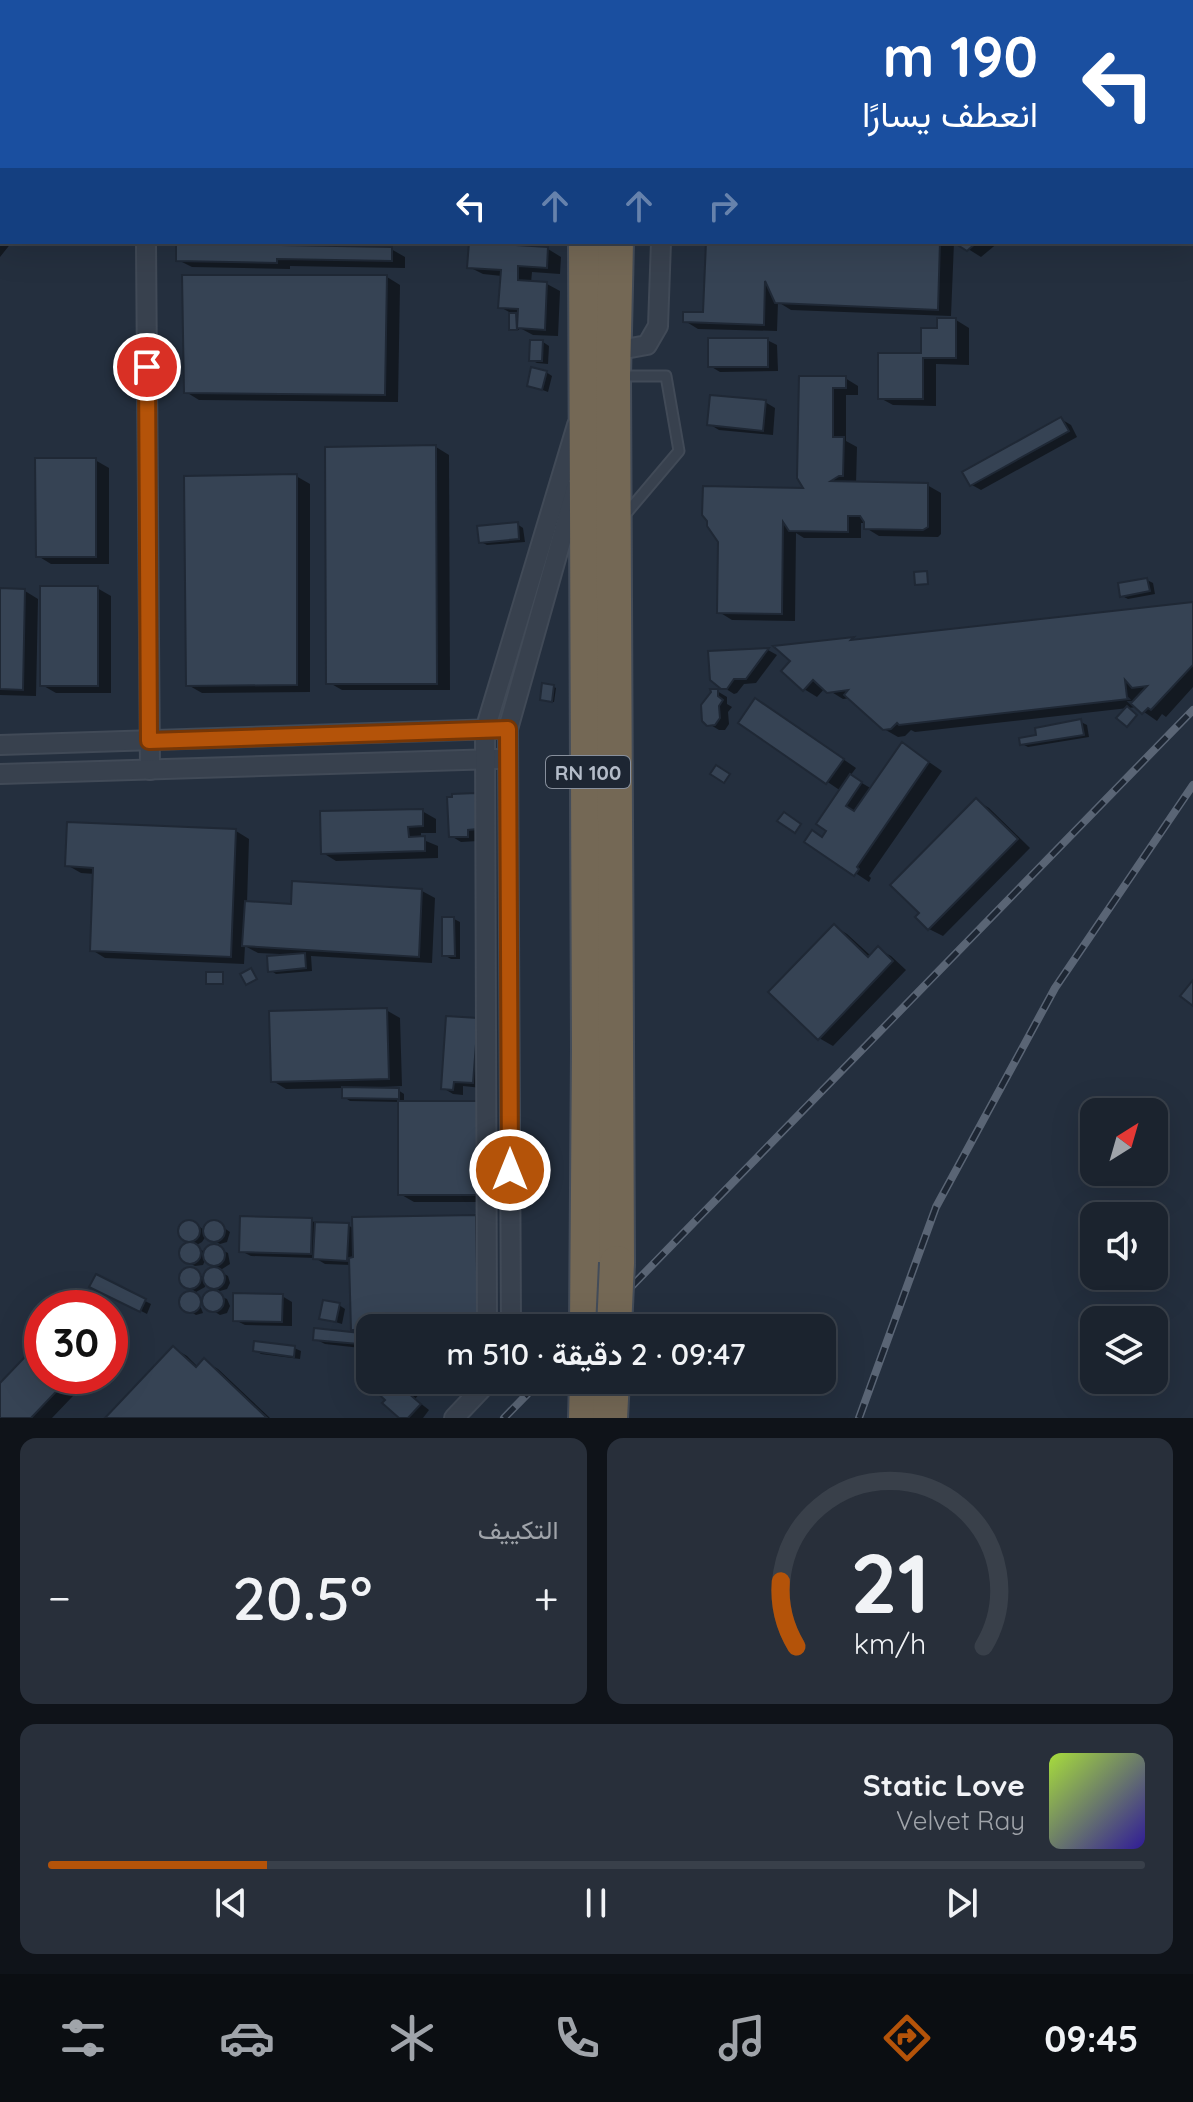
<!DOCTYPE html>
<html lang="ar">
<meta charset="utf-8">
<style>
:root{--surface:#1b232e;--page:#282f3a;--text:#f1f3f6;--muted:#a0a4aa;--line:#39404a;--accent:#b45309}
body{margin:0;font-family:Quicksand,Vazirmatn,sans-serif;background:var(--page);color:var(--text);direction:rtl;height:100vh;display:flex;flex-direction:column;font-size:30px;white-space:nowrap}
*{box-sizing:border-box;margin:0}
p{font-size:26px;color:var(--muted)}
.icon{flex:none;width:44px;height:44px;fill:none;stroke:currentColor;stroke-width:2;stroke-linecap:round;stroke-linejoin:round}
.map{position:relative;height:1418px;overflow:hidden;direction:ltr}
.details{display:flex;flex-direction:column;gap:20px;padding:20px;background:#0f1319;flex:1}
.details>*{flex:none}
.hud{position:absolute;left:0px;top:0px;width:1194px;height:244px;box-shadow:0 8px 32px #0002,0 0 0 2px var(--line);direction:rtl;background:#1a4fa0;color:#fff;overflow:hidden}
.needle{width:52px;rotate:37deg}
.fabs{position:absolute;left:1080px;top:1098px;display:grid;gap:16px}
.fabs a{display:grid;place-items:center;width:88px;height:88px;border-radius:16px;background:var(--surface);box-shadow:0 8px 32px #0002,0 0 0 2px var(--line);font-size:40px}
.speed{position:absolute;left:24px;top:1290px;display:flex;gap:16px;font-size:40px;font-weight:700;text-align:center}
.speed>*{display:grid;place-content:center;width:104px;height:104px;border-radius:50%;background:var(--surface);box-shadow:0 8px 32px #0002,0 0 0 2px var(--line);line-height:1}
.speed .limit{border:12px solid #d22;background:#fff;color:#111}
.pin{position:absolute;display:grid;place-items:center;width:68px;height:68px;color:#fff;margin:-34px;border:4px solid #fff;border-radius:50%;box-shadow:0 2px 8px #0007}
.me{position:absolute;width:88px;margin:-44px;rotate:0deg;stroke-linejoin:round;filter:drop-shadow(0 0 6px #0008)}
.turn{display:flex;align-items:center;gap:28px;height:168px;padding:0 24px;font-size:36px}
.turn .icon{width:104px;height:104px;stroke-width:2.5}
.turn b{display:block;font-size:56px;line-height:68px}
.lanes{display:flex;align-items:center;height:76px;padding:0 24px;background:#0003;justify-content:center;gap:40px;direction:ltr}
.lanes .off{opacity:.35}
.big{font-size:60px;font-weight:600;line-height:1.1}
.details .tile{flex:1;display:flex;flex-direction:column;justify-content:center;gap:12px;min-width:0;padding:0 28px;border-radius:16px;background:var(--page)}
.details .dial{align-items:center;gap:0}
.dial svg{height:208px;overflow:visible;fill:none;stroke:var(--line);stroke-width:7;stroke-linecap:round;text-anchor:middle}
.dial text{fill:var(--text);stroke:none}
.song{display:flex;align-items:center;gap:24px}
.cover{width:96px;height:96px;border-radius:12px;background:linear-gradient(135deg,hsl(80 70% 55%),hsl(250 70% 35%))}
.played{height:8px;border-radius:4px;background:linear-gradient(90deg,var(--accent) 20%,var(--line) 20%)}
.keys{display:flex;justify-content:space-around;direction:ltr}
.heat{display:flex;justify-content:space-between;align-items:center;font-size:44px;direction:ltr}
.details .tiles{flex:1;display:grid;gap:20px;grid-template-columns:1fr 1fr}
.tile:last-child{grid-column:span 2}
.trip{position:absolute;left:356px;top:1314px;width:480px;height:80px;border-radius:16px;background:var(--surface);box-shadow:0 8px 32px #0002,0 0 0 2px var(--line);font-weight:600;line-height:80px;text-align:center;direction:rtl}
.menu{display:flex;height:128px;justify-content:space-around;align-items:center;background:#0b0e12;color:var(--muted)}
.menu .icon{width:56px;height:56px}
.menu .active{color:var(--accent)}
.menu b{font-size:36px;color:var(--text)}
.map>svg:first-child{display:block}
</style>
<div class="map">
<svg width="1193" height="1418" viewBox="0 0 1193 1418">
<rect width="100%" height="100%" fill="#242f3e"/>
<g fill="#0007">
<polygon points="779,0 823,0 826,2 780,2"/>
<polygon points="858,0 883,0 884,2 855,2"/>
<polygon points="1014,0 1193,0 1193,27 1192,2 1016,2"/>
<polygon points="0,205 2,207 2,242 12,242 0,257"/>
<polygon points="708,242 954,242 951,316 791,310 778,302 777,331 698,329 685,321 705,314"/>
<polygon points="957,242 999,242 981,257"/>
<polygon points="391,249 405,257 405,268 290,266 290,269 192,267 178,260"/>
<polygon points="548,249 561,257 560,274 532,272 531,283 547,284 560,291 558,336 533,335 518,327 519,330 514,330 511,313 500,307 502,276 483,274 469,267"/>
<polygon points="387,277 400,285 398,402 199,400 186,392"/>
<polygon points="956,320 969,328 969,365 936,364 936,406 893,405 880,398"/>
<polygon points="767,340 777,345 778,371 720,372 710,366"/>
<polygon points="543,342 549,346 548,364 537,363 531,360"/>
<polygon points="546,372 552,376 548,392 529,385"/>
<polygon points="801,378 845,378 858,386 858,395 846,395 846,441 857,447 856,484 927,485 941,493 941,534 938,537 879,536 866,528 866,523 861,523 861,538 804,538 796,533 795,621 732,620 719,612 720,541 807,490"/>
<polygon points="765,402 775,408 773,435 719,430 709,424"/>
<polygon points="1061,419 1071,425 1077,437 981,490 972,485"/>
<polygon points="436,447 449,455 450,690 342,690 328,682"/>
<polygon points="95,460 109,468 109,564 51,564 38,556"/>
<polygon points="296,476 310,484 310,692 202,693 188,685"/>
<polygon points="517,524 523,528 525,542 487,545 481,542"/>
<polygon points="1147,580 1153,583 1155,594 1128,599 1122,596"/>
<polygon points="97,588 111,596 111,693 56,693 42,685"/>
<polygon points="0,590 25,591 38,599 36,696 0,695"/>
<polygon points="1193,604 1193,687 1166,717 1162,714 1157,721 1137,707 915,732 911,730 905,736 898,737 884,729 851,698 843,699 825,688 817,697 804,689 793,661 777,647 854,639 859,642"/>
<polygon points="768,650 777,655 756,683 744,684 737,693 734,694 723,687 710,653"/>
<polygon points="554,687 556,688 554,702 545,701"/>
<polygon points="717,691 727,697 727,704 732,707 728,712 729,724 725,730 719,730 709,724"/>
<polygon points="769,708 856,768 850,776 872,789 916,753 942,771 869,876 871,878 869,882 807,841 823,838 829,830 841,791 740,723"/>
<polygon points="1081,722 1087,725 1089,737 1028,747 1022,744"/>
<polygon points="476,795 486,801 478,841 461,842 451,836"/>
<polygon points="976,800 989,808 1030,848 943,936 929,929 918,917"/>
<polygon points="422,811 436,819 436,833 421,833 421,839 438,846 438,858 336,861 323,853"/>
<polygon points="236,831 249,839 247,903 293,906 422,891 435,898 432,963 311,956 312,971 276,974 270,970 280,954 258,953 245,946 244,964 105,958 92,950 95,874 81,873 67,865"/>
<polygon points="454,919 460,922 460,959 451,959 444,955"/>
<polygon points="834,926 847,934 871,956 878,949 891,956 906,970 833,1046 819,1038"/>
<polygon points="386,1010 400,1018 402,1086 382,1087 382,1090 398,1090 404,1094 404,1103 494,1202 414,1202 400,1194 400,1102 350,1101 344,1097 344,1088 286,1089 273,1081"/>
<polygon points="477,1020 482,1088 463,1086 463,1095 453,1094 443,1088"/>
<polygon points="475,1217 489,1225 491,1328 370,1328 370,1349 325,1344 315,1339 364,1335 353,1328 351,1265 325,1264 315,1258 251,1256 241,1251 311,1220 317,1224 348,1225 354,1229"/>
<polygon points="193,1222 204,1230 210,1223 217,1223 230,1232 227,1242 220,1244 206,1236 202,1242 195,1246 203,1251 206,1256 207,1249 214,1246 228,1253 230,1264 219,1271 228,1276 230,1283 227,1289 220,1291 205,1282 205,1287 196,1292 182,1283 181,1276 185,1270 193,1270 204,1278 210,1270 218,1268 210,1263 206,1258 203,1265 195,1266 185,1261 181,1254 182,1248 193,1242 182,1235 181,1228 185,1223"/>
<polygon points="97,1277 151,1304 147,1314 92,1286"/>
<polygon points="190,1293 196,1295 203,1313 196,1315 183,1307 181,1299"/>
<polygon points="213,1293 227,1299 230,1306 227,1313 220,1315 207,1307 206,1308 202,1298 205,1300 207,1296"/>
<polygon points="282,1296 292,1302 292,1326 245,1325 235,1320"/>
<polygon points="339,1305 345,1309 342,1324 322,1318"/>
<polygon points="110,1327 121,1336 110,1350"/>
<polygon points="42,1342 42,1376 92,1376 52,1418 0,1418 0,1386"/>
<polygon points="173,1348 187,1356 198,1367 204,1361 218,1369 270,1418 108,1418"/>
<polygon points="294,1348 301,1351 300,1359 261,1354 255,1350"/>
<polygon points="381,1380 404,1380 420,1393 415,1399 429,1410 423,1418 402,1418 388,1400"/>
</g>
<g fill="#364354" stroke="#1f2835" stroke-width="2">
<polygon points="0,0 34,0 32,2 2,2 2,30 0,29"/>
<rect x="408" y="0" width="44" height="2"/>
<polygon points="889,0 935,0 936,2 891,2"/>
<polygon points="1012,0 1094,0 1092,2 1013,2"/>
<polygon points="1109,0 1191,0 1193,2 1193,9 1192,2 1111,2"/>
<polygon points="469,242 548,247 547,268 518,266 518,280 547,282 545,330 517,328 518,309 498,308 501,270 467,268"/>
<polygon points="706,242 940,242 938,310 775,303 765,281 764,325 683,322 683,312 703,312"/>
<polygon points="953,242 977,242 967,251"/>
<polygon points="176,243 392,247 392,261 277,259 277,263 176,261"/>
<polygon points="182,275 387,275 385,395 184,393"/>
<polygon points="509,313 516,313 517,330 509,330"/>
<polygon points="937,318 956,318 956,358 923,358 923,399 878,399 878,353 921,353 921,328 937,328"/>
<rect x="708" y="338" width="60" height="29"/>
<polygon points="530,340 543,340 542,361 529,361"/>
<polygon points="531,367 547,371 542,390 527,386"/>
<polygon points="799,376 846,376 846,388 833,388 833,437 844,437 843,476 839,476 831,481 928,483 928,527 923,530 864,529 864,522 860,516 848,516 848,532 789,531 783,522 782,614 717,613 718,542 707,526 707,521 702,515 703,486 803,488 797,478"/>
<polygon points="710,395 766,400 763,431 707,425"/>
<polygon points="1061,417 1069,431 970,486 962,472"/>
<polygon points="436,445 437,684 326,684 325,447"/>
<polygon points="35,458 96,458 96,557 36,557"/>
<polygon points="297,474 297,685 186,686 184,476"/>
<polygon points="518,522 519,539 479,543 477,526"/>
<polygon points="927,571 928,584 915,585 914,572"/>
<polygon points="1147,578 1150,591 1120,597 1118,583"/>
<rect x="40" y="586" width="58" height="100"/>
<polygon points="0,588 25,589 23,690 0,689"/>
<polygon points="1193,602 1193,665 1151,710 1148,708 1142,714 1129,702 1132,702 1147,686 1132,688 1125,680 1127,697 1129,699 899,725 897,723 891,729 883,730 844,695 848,690 827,693 813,680 803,691 781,671 790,661 773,646 854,637 851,640"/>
<polygon points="769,648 746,679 734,679 727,689 718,689 718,696 723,700 719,706 720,718 715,725 707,726 702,721 701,705 711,692 710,689 721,689 710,680 708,651"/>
<polygon points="542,683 554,685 552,702 540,700"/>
<polygon points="755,698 844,759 826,784 738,723"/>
<polygon points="1127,706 1137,715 1127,727 1116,718"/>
<polygon points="1081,719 1084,735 1020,745 1019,738 1036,735 1035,728"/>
<polygon points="902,742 929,762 857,867 859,869 854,876 804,842 812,830 822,837 826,831 816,824 850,774 862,782 846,806 854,811"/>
<polygon points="716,765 730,774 724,783 710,774"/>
<polygon points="476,793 478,829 468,830 468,837 449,837 447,797 452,797 452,794"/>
<polygon points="976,798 1018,839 928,930 915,917 919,913 890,885"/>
<polygon points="423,809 423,826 408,827 409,837 425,836 425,851 321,854 320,811"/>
<polygon points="784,812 801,824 795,833 777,821"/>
<polygon points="67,822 236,829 231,957 90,951 93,868 65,866"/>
<polygon points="292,881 422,889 419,957 242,946 245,901 291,904"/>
<polygon points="442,917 454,917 455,956 442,956"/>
<polygon points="834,924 868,957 878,946 893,961 818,1040 768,992"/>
<polygon points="305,953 306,968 268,972 267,956"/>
<polygon points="251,968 257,979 246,985 240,974"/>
<rect x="206" y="972" width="17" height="12"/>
<polygon points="1193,980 1193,1006 1180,996"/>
<polygon points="387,1008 389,1079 271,1082 269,1011"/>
<polygon points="446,1016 478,1018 473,1083 454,1082 453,1090 441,1089"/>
<polygon points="342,1087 399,1088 399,1099 342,1098"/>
<rect x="398" y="1101" width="83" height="94"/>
<polygon points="476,1215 478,1328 351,1330 349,1258 353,1257 352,1217"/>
<polygon points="240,1216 312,1218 311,1254 239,1252"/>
<circle cx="214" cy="1231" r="11"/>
<circle cx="189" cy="1231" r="11"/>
<polygon points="315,1222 349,1223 347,1261 313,1259"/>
<circle cx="190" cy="1253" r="11"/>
<circle cx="214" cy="1255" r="11"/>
<circle cx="214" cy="1278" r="11"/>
<circle cx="190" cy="1278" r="11"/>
<polygon points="96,1274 146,1299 140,1312 89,1287"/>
<circle cx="213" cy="1301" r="11"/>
<circle cx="190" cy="1302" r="11"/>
<polygon points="233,1293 283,1294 282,1322 233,1321"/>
<polygon points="323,1300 340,1303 336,1322 319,1319"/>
<polygon points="314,1328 370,1334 370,1345 313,1340"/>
<polygon points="42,1339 42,1376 71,1376 31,1418 0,1418 0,1383"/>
<polygon points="254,1341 295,1346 294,1357 253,1351"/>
<polygon points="173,1346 196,1367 204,1358 267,1418 105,1418"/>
<polygon points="379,1380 403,1380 411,1387 407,1392 421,1404 408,1418 399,1418 382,1403 385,1400 372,1388"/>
</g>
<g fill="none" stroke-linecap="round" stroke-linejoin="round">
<defs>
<polyline id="lane" points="618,376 666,376 679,451 624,516"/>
<g id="street">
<polyline points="662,0 662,2"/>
<polyline points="752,0 753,2"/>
<polyline points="117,2 118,0"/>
<polyline points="147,2 147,0"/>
<polyline points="958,2 961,0"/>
<polyline points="1192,37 1193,36"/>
<polyline points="0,142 2,140"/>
<polyline points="146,242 150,770"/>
<polyline points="614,351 647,345 658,326 661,242"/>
<polyline points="0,745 497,729"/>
<polyline points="0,774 497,759"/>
<polyline points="487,1328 485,730 577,425"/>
<polyline points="511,1328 508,729 576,488"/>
<polyline points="454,1418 490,1380"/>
</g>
<g id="highway">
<polyline points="587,2 587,0"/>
<polyline points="618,2 618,0"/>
<polyline points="586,242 589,1050 587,1328"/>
<polyline points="616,242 613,376 617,1263"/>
<polyline points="586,1418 587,1380"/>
<polyline points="610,1418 612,1380"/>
</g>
</defs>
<use href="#lane" stroke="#414a57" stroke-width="13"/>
<use href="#street" stroke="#414a57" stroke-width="22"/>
<use href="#highway" stroke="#434c59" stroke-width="38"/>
<use href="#lane" stroke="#38414e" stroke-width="9"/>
<use href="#street" stroke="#38414e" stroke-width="18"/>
<use href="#highway" stroke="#746855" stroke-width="34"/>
<defs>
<g id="rail">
<polyline points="591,1328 1193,710"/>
<polyline points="504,1418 541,1380"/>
<polyline points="859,1418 936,1207 1055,988 1193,785"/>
</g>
</defs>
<use href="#rail" stroke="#5a6575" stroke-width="8"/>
<use href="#rail" stroke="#1d2633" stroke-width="5" stroke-dasharray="15" stroke-linecap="butt"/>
<defs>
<polyline id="highway-bridge" points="614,1328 617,1263"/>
</defs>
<use href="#highway-bridge" stroke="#434c59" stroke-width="38" stroke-linecap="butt"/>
<use href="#highway-bridge" stroke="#746855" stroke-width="34"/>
</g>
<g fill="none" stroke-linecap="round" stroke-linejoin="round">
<defs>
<polyline id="route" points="147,367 149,741 508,729 510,1170"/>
</defs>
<use href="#route" stroke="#753606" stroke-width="20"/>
<use href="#route" stroke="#b45309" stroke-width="14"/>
</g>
<g text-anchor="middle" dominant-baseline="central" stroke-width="8" stroke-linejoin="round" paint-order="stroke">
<rect fill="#1d2633" stroke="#878f9c" stroke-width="2" x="546" y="756" width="84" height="32" rx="6"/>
<g font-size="20" font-weight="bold" fill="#b4bcc9">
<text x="588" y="772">RN 100</text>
</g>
</g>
</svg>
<div class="fabs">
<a><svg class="needle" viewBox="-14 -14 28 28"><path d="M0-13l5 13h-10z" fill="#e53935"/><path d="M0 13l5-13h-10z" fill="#a0a4aa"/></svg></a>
<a><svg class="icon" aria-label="sound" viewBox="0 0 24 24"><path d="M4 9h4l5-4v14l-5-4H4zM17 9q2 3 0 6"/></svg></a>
<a><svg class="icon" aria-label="layers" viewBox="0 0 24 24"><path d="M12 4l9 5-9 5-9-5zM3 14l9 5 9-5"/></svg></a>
</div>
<div class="speed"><div class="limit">30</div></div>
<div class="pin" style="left:147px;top:367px;background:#d93025"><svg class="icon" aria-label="arrive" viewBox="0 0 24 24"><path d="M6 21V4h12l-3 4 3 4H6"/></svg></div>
<svg class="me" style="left:510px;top:1170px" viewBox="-20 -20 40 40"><circle r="17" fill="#b45309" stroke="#fff" stroke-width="3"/><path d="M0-11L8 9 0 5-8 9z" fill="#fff"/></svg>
<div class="trip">09:47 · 2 دقيقة · 510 m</div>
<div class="hud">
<div class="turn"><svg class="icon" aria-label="left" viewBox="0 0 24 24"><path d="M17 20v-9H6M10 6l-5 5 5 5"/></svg><div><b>190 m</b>انعطف يسارًا</div></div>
<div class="lanes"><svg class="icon" aria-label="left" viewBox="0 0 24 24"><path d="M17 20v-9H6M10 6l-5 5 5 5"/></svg><svg class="icon off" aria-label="ahead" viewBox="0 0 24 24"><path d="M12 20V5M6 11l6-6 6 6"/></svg><svg class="icon off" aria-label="ahead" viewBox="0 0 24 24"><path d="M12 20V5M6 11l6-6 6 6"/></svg><svg class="icon off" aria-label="right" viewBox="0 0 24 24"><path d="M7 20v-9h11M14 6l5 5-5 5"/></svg></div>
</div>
</div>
<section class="details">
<div class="tiles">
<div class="tile dial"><svg viewBox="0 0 100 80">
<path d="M14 69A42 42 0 1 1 86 69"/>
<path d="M14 69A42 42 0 0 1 8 44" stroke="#b45309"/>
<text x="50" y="56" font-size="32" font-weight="700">21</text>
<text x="50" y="72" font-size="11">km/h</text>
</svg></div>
<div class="tile"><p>التكييف</p>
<div class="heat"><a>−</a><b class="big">20.5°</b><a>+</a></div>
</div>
<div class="tile">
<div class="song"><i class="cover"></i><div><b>Static Love</b><p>Velvet Ray</p></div></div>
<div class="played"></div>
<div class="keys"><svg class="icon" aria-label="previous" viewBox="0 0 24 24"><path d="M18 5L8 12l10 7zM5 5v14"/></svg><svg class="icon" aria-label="pause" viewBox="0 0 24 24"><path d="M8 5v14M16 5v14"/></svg><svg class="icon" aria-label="next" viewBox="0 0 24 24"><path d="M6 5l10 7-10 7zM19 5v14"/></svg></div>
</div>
</div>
</section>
<nav class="menu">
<b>09:45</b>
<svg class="icon active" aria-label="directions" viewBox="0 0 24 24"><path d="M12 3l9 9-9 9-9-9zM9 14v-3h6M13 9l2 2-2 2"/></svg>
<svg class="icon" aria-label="music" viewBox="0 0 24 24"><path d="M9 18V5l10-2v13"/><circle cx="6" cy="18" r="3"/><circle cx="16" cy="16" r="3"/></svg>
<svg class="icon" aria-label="phone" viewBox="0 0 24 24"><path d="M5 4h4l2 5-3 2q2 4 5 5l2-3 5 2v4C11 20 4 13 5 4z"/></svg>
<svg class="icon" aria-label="climate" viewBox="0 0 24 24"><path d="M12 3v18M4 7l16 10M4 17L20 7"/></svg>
<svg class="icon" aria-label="car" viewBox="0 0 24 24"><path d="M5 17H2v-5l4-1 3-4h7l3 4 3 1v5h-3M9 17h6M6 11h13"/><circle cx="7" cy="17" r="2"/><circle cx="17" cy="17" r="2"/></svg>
<svg class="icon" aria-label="filters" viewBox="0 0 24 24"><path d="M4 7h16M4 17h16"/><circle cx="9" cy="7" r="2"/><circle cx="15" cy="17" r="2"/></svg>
</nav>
